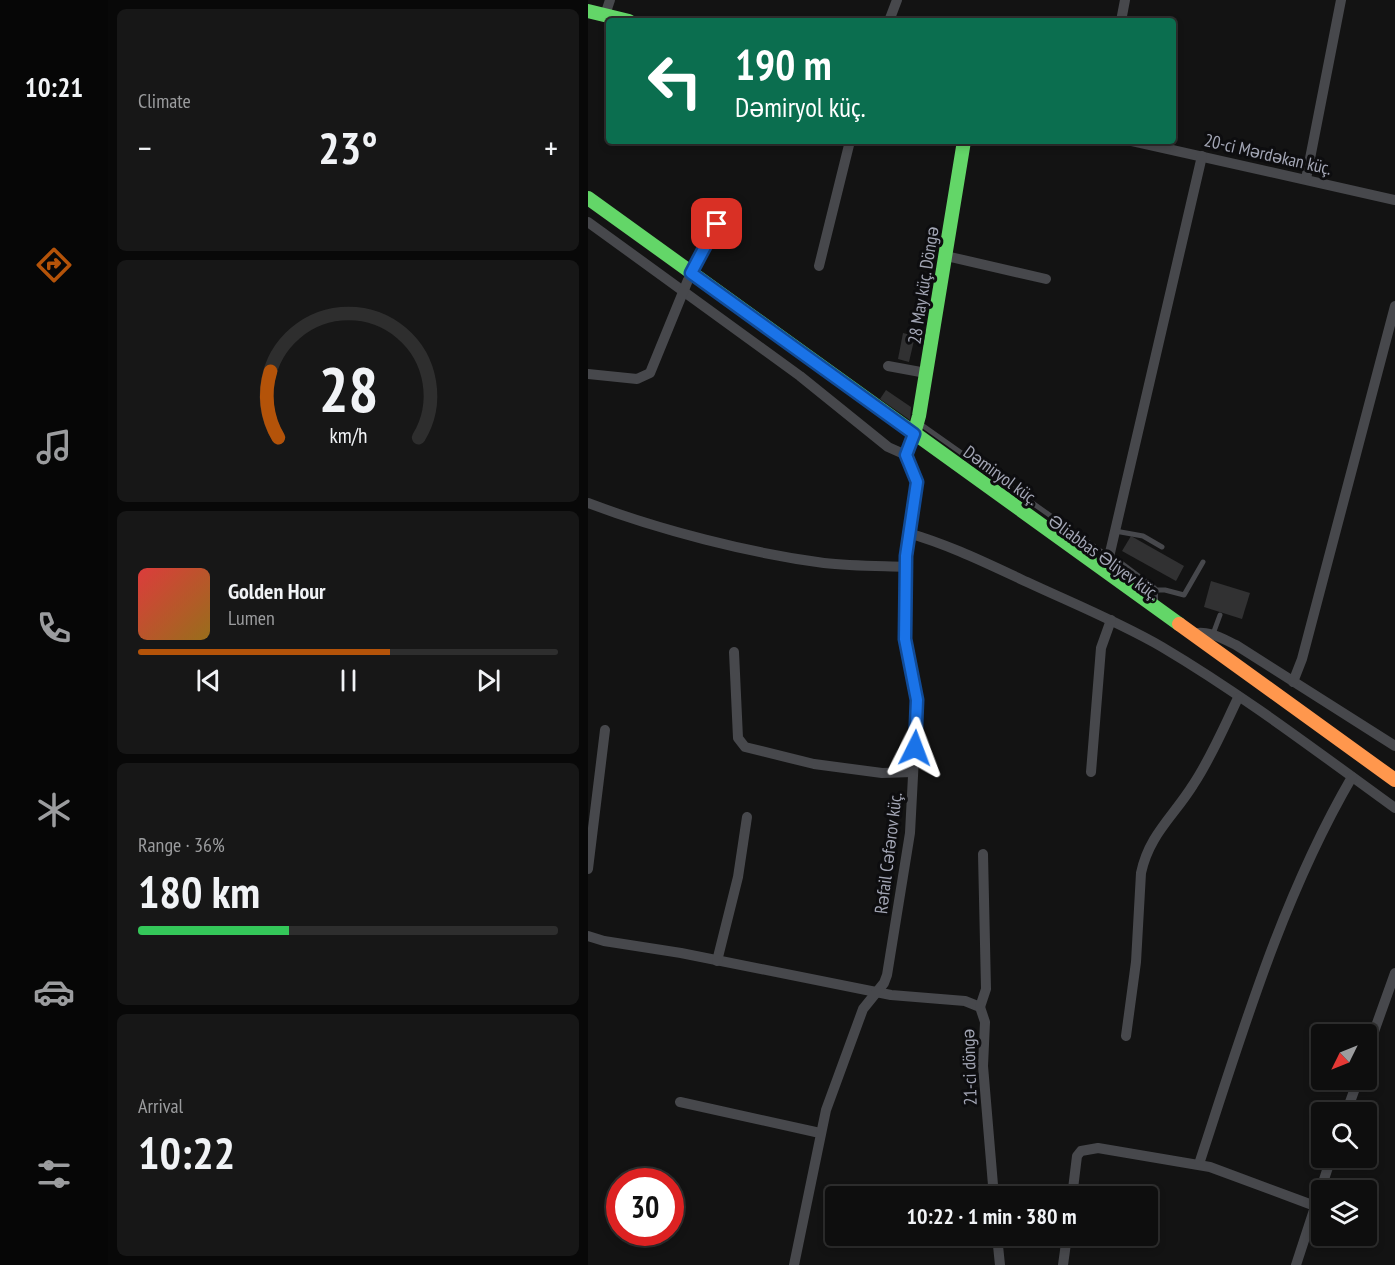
<!DOCTYPE html>
<meta charset="utf-8">
<style>
:root{--surface:#0e0e0e;--page:#171717;--text:#f1f3f6;--muted:#9b9c9e;--line:#2e2e2e;--accent:#b45309}
body{margin:0;font-family:"PT Sans Narrow",sans-serif;background:var(--page);color:var(--text);height:100vh;display:flex;flex-direction:column;font-size:22px;white-space:nowrap}
*{box-sizing:border-box;margin:0}
p{font-size:20px;color:var(--muted)}
.icon{flex:none;width:33px;height:33px;fill:none;stroke:currentColor;stroke-width:2;stroke-linecap:round;stroke-linejoin:round}
.map{position:relative;flex:1;overflow:hidden}
.side{display:flex;flex-direction:column;gap:9px;padding:9px;background:#080808;width:480px}
.side>*{flex:none}
.top-card{position:absolute;left:18px;top:18px;width:570px;height:126px;border-radius:6px;box-shadow:0 3px 9px #0003,0 0 0 2px var(--line);background:#0b6e4f;color:#fff;overflow:hidden}
.needle{width:39px;rotate:227deg}
.tools{position:absolute;left:723px;top:1024px;display:grid;gap:12px}
.tools a{display:grid;place-items:center;width:66px;height:66px;border-radius:6px;background:var(--surface);box-shadow:0 3px 9px #0003,0 0 0 2px var(--line);font-size:30px}
.speed{position:absolute;left:18px;top:1168px;display:flex;gap:12px;font-size:30px;font-weight:700;text-align:center}
.speed>*{display:grid;place-content:center;width:78px;height:78px;border-radius:50%;background:var(--surface);box-shadow:0 3px 9px #0003,0 0 0 2px var(--line);line-height:1}
.speed .limit{border:9px solid #d22;background:#fff;color:#111}
.pin{position:absolute;display:grid;place-items:center;width:51px;height:51px;color:#fff;margin:-26px;border-radius:12px;box-shadow:0 3px 9px #0006}
.me{position:absolute;width:66px;margin:-33px;rotate:3deg;stroke-linejoin:round;filter:drop-shadow(0 0 4px #0008)}
.turn{display:flex;align-items:center;gap:21px;height:126px;padding:0 30px;font-size:27px}
.turn .icon{width:78px;height:78px;stroke-width:2.5}
.turn b{display:block;font-size:42px;line-height:51px}
.big{font-size:45px;font-weight:800;line-height:1.1}
.side .widget{flex:1;display:flex;flex-direction:column;justify-content:center;gap:9px;min-width:0;padding:0 21px;border-radius:9px;background:var(--page)}
.side .dial{align-items:center;gap:0}
.dial svg{height:156px;overflow:visible;fill:none;stroke:var(--line);stroke-width:7;stroke-linecap:round;text-anchor:middle}
.dial text{fill:var(--text);stroke:none}
.song{display:flex;align-items:center;gap:18px}
.cover{width:72px;height:72px;border-radius:9px;background:linear-gradient(135deg,hsl(0 70% 55%),hsl(40 70% 35%))}
.played{height:6px;border-radius:3px;background:linear-gradient(90deg,var(--accent) 60%,var(--line) 60%)}
.keys{display:flex;justify-content:space-around;direction:ltr}
.heat{display:flex;justify-content:space-between;align-items:center;font-size:33px;direction:ltr}
.charge{height:9px;border-radius:4px;background:linear-gradient(90deg,#34c759 36%,var(--line) 0)}
.trip{position:absolute;left:237px;top:1186px;width:333px;height:60px;border-radius:6px;background:var(--surface);box-shadow:0 3px 9px #0003,0 0 0 2px var(--line);font-weight:800;line-height:60px;text-align:center}
main{display:flex;flex:1;min-height:0}
.menu{display:flex;flex-direction:column;width:108px;justify-content:space-around;align-items:center;background:#060606;color:var(--muted)}
.menu .icon{width:42px;height:42px}
.menu .current{color:var(--accent)}
.menu b{font-size:27px;color:var(--text)}
.map>svg:first-child{display:block}
</style>
<main>
<nav class="menu">
<b>10:21</b>
<svg class="icon current" aria-label="directions" viewBox="0 0 24 24"><path d="M12 3l9 9-9 9-9-9zM9 14v-3h6M13 9l2 2-2 2"/></svg>
<svg class="icon" aria-label="music" viewBox="0 0 24 24"><path d="M9 18V5l10-2v13"/><circle cx="6" cy="18" r="3"/><circle cx="16" cy="16" r="3"/></svg>
<svg class="icon" aria-label="phone" viewBox="0 0 24 24"><path d="M5 4h4l2 5-3 2q2 4 5 5l2-3 5 2v4C11 20 4 13 5 4z"/></svg>
<svg class="icon" aria-label="climate" viewBox="0 0 24 24"><path d="M12 3v18M4 7l16 10M4 17L20 7"/></svg>
<svg class="icon" aria-label="car" viewBox="0 0 24 24"><path d="M5 17H2v-5l4-1 3-4h7l3 4 3 1v5h-3M9 17h6M6 11h13"/><circle cx="7" cy="17" r="2"/><circle cx="17" cy="17" r="2"/></svg>
<svg class="icon" aria-label="filters" viewBox="0 0 24 24"><path d="M4 7h16M4 17h16"/><circle cx="9" cy="7" r="2"/><circle cx="15" cy="17" r="2"/></svg>
</nav>
<section class="side">
<div class="widget"><p>Climate</p>
<div class="heat"><a>−</a><b class="big">23°</b><a>+</a></div>
</div>
<div class="widget dial"><svg viewBox="0 0 100 80">
<path d="M14 69A42 42 0 1 1 86 69"/>
<path d="M14 69A42 42 0 0 1 10 35" stroke="#b45309"/>
<text x="50" y="56" font-size="32" font-weight="700">28</text>
<text x="50" y="72" font-size="11">km/h</text>
</svg></div>
<div class="widget">
<div class="song"><i class="cover"></i><div><b>Golden Hour</b><p>Lumen</p></div></div>
<div class="played"></div>
<div class="keys"><svg class="icon" aria-label="previous" viewBox="0 0 24 24"><path d="M18 5L8 12l10 7zM5 5v14"/></svg><svg class="icon" aria-label="pause" viewBox="0 0 24 24"><path d="M8 5v14M16 5v14"/></svg><svg class="icon" aria-label="next" viewBox="0 0 24 24"><path d="M6 5l10 7-10 7zM19 5v14"/></svg></div>
</div>
<div class="widget"><p>Range · 36%</p><b class="big">180 km</b><div class="charge"></div></div>
<div class="widget"><p>Arrival</p><b class="big">10:22</b></div>
</section>
<div class="map">
<svg width="807" height="1265" viewBox="0 0 807 1265">
<rect width="100%" height="100%" fill="#131313"/>
<g fill="#313132">
<polygon points="315,333 327,336 321,362 310,359"/>
<polygon points="298,390 323,407 322,420 292,399"/>
<polygon points="543,536 596,566 588,581 534,551"/>
<polygon points="623,581 662,593 654,619 616,607"/>
</g>
<g fill="none" stroke-linecap="round" stroke-linejoin="round">
<g stroke="#47484c" stroke-width="5">
<polyline points="331,423 521,557"/>
<polyline points="527,531 555,536 574,547"/>
<polyline points="565,590 577,590 596,595 615,562"/>
<polyline points="625,634 632,615"/>
</g>
<g stroke="#47484c" stroke-width="10">
<polyline points="17,15 22,0"/>
<polyline points="301,21 309,0"/>
<polyline points="533,21 537,0"/>
<polyline points="544,141 807,200"/>
<polyline points="718,179 753,0"/>
<polyline points="0,222 212,376 300,447 318,455"/>
<polyline points="358,256 458,279"/>
<polyline points="231,266 262,141"/>
<polyline points="103,273 129,224"/>
<polyline points="300,366 338,373"/>
<polyline points="0,374 49,379 62,373 100,280"/>
<path d="M0,503C71,530 161,553 236,563C263,566 291,566 318,567"/>
<path d="M320,533C362,545 400,564 439,582C484,603 531,622 574,647C655,695 731,753 807,808"/>
<polyline points="565,607 565,590 521,557 614,156"/>
<path d="M604,634C619,629 635,639 648,645L807,746"/>
<polyline points="146,652 150,738 157,747 226,764 294,773 325,772"/>
<polyline points="705,682 714,659 807,306"/>
<polyline points="503,772 513,648 523,620"/>
<polyline points="0,869 17,730"/>
<polyline points="0,936 16,941 93,953 303,995 377,1001 392,1007 397,1022 395,1066 406,1197"/>
<polyline points="129,961 150,877 159,817"/>
<polyline points="392,1007 398,989 395,854"/>
<path d="M538,1036L548,962L553,873C561,835 585,817 605,785C623,758 636,727 650,698"/>
<polyline points="778,1054 807,973"/>
<polyline points="92,1102 232,1133"/>
<polyline points="758,1113 770,1080"/>
<path d="M611,1164C654,1033 694,897 764,777"/>
<polyline points="484,1197 489,1156 493,1151 510,1148 622,1167 727,1206"/>
<polyline points="409,1236 412,1265"/>
<polyline points="206,1265 238,1110 275,1009 296,983 299,975 322,833 329,700 317,639 318,556 329,482 318,455 326,434"/>
<polyline points="475,1265 479,1236"/>
<polyline points="708,1265 743,1158"/>
</g>
<g stroke="#63d668" stroke-width="14">
<polyline points="0,11 41,21"/>
<polyline points="0,198 591,624"/>
<polyline points="326,434 331,416 376,141"/>
</g>
<polyline stroke="#ff974d" stroke-width="14" points="591,624 807,780"/>
</g>
<g fill="none" stroke-linecap="round" stroke-linejoin="round">
<defs>
<polyline id="route" points="129,224 103,273 326,434 318,455 329,482 318,556 317,639 329,700 327,748"/>
</defs>
<use href="#route" stroke="#114b97" stroke-width="15"/>
<use href="#route" stroke="#1a73e8" stroke-width="10"/>
</g>
<g text-anchor="middle" dominant-baseline="central" stroke-width="6" stroke-linejoin="round" paint-order="stroke">
<g font-size="18" fill="#a3a6b5" stroke="#0d0d0f">
<text transform="translate(680 154) rotate(13)">20-ci Mərdəkan küç.</text>
<text transform="translate(335 285) rotate(-81)">28 May küç. Döngə</text>
<text transform="translate(413 475) rotate(36)">Dəmiryol küç.</text>
<text transform="translate(516 557) rotate(36)">Əliabbas Əliyev küç.</text>
<text transform="translate(300 853) rotate(-83)">Rəfail Cəfərov küç.</text>
<text transform="translate(381 1067) rotate(-92)">21-ci döngə</text>
</g>
</g>
</svg>
<div class="tools">
<a><svg class="needle" viewBox="-14 -14 28 28"><path d="M0-13l5 13h-10z" fill="#e53935"/><path d="M0 13l5-13h-10z" fill="#9b9c9e"/></svg></a>
<a><svg class="icon" aria-label="search" viewBox="0 0 24 24"><circle cx="10" cy="10" r="6"/><path d="M15 15l6 6"/></svg></a>
<a><svg class="icon" aria-label="layers" viewBox="0 0 24 24"><path d="M12 4l9 5-9 5-9-5zM3 14l9 5 9-5"/></svg></a>
</div>
<div class="speed"><div class="limit">30</div></div>
<div class="pin" style="left:129px;top:224px;background:#d93025"><svg class="icon" aria-label="arrive" viewBox="0 0 24 24"><path d="M6 21V4h12l-3 4 3 4H6"/></svg></div>
<svg class="me" style="left:327px;top:748px" viewBox="-20 -20 40 40"><path d="M0-17L14 15 0 8-14 15z" fill="#1a73e8" stroke="#fff" stroke-width="4"/></svg>
<div class="trip">10:22 · 1 min · 380 m</div>
<div class="top-card">
<div class="turn"><svg class="icon" aria-label="left" viewBox="0 0 24 24"><path d="M17 20v-9H6M10 6l-5 5 5 5"/></svg><div><b>190 m</b>Dəmiryol küç.</div></div>
</div>
</div>
</main>
